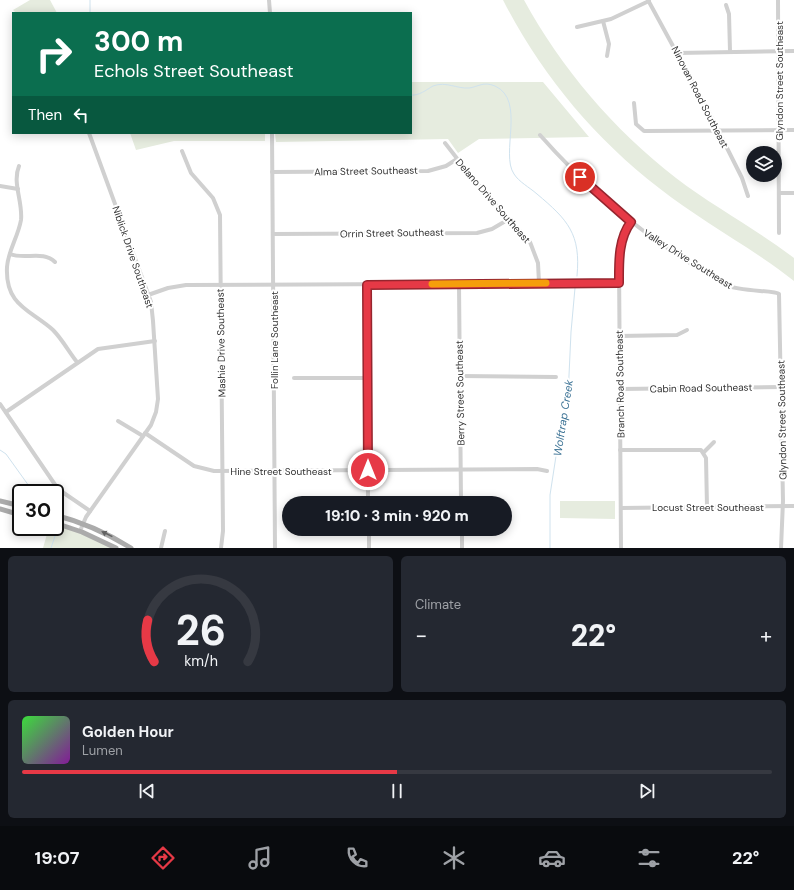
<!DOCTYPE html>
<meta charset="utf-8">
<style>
:root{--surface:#171b24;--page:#242831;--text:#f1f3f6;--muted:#9ea1a6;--line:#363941;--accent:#e63946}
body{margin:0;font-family:"DM Sans",sans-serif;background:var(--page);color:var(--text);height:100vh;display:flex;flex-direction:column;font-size:15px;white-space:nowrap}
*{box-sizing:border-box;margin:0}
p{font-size:13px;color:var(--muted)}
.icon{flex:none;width:22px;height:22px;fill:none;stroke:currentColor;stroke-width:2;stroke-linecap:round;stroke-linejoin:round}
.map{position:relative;height:548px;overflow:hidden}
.sheet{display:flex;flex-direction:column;gap:8px;padding:8px;background:#0d0f14;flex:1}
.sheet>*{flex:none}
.top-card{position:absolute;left:12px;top:12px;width:400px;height:122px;border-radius:0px;box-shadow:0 2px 10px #0003;background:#0b6e4f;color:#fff;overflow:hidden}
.tools{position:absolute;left:746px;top:146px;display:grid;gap:8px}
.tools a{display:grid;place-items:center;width:36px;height:36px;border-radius:50%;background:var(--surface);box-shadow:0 2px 10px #0003;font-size:20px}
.speed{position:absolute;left:12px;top:484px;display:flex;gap:8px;font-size:20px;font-weight:700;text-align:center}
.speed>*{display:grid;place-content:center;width:52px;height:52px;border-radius:50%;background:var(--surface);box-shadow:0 2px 10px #0003;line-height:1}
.speed .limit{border:2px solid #111;border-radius:6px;background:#fff;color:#111}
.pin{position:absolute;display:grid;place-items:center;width:34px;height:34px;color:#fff;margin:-17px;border:2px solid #fff;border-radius:50%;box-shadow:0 1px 4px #0007}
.me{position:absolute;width:44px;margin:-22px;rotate:0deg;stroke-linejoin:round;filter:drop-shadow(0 0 3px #0008)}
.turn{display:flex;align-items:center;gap:14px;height:84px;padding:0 16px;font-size:18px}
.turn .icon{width:52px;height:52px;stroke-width:2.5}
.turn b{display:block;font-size:28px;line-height:34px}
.then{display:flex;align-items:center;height:38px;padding:0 16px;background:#0003;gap:8px;font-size:15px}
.big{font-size:30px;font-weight:800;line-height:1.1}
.sheet .tile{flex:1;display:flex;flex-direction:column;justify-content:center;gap:6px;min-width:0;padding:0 14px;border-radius:6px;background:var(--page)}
.sheet .dial{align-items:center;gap:0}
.dial svg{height:104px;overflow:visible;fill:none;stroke:var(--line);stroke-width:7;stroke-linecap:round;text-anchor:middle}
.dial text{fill:var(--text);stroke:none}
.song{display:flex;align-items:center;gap:12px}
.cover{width:48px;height:48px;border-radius:6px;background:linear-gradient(135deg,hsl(120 70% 55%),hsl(290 70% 35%))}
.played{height:4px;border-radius:2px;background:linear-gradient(90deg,var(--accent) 50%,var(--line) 50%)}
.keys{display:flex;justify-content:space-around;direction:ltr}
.heat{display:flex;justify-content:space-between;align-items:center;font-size:22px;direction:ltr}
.sheet .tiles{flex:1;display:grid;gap:8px;grid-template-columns:1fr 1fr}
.tile:last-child{grid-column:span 2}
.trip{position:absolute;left:282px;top:496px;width:230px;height:40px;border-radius:20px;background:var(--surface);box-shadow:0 2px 10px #0003;font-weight:800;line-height:40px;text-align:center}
.menu{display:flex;height:64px;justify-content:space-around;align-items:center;background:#090b0e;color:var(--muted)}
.menu .icon{width:28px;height:28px}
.menu .on{color:var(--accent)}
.menu b{font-size:18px;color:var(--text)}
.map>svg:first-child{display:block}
</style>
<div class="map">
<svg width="794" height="548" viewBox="0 0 794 548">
<rect width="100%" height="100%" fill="#fff"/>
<g fill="#e6ecdf">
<polygon points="30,0 50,0 57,13 16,13 13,10"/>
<path d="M503,0H524C561,68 614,130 676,178C714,207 756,229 794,258V281C751,247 702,222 659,188C593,137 541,74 503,0Z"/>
<polygon points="411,82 543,82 589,137 479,139 458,153 448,139 276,142 275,133 411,133"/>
<polygon points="130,133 265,133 265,141 174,141 136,150"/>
<polygon points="560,501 615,501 615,519 560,518"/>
<polygon points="55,523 116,548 43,548 49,527 55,527"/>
</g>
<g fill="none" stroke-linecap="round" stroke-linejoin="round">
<g stroke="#cfe2ee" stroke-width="1">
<polyline points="90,13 90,0"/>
<path d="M411,95C419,96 426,90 433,86C446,81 457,89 469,88C478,87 483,81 495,86C526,100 500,154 514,174C519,182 529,187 537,194C568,220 581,234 577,276"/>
<polyline points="0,450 6,454 34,493"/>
<polyline points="51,548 55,536 54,530"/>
<polyline points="550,548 550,495 558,443 561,440 568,397 571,332 575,288"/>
</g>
<g stroke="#d0d0d0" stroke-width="4">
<polyline points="269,0 270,13"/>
<polyline points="648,0 712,118 742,178 748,196"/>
<polyline points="778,0 779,233"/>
<polyline points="726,5 729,14 730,51"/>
<polyline points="603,21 609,44 607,56"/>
<polyline points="577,27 611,19 649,1"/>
<polyline points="677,53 794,51"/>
<polyline points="634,103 636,124 644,131 794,130"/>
<polyline points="272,133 275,548"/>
<path d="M540,135C584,185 633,227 690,263C702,270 714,279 726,285C740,292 775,290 779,294L783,501L781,548"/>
<polyline points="445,143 473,179 530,242 538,263 539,283"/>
<polyline points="182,151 191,173 213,198 220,215 223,531 221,548"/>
<path d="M19,166C12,183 23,202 21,220C18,237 8,251 7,267C5,306 31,310 53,330C62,339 69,352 77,362"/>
<polyline points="272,172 428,171 446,166 457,159"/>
<polyline points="0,186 18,189"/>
<polyline points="780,193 794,193"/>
<polyline points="273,234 477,233 492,229 509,219"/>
<path d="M10,254C25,260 43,250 55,262"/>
<polyline points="459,284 461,503"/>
<polyline points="367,285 368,503"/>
<polyline points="148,295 168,288 186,285 619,283"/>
<polyline points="619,336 677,335 687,330"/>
<polyline points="460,376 556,377"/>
<polyline points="294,378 368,378"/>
<polyline points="620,389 781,387"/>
<polyline points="0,404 58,489 90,511"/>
<polyline points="6,412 98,349 155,341"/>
<polyline points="118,421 143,436"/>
<polyline points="145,433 194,466 214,471 537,469 547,471"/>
<polyline points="620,450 701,450 706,458 707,507"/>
<polyline points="704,452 714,442"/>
<polyline points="621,508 794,506"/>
<polyline points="369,529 369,548"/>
<polyline points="462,529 462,548"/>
<polyline points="80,531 86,517 151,425 156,412 158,399 153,321 151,302 89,133"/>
<polyline points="161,548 165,531"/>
<polyline points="621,548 619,261 624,236 631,222"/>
</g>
<g stroke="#ababab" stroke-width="5">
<polyline points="0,501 21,506"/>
<polyline points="0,509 21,515"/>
<path d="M55,515C82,522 107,533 131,548"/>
<polyline points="55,523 82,532 116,548"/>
</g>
</g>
<defs><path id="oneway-solid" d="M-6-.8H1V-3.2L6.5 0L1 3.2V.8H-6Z"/></defs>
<use fill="#636363" href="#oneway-solid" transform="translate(107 534) rotate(-154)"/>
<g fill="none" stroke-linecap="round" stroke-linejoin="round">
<defs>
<path id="route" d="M368,470L367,285L619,283C619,263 618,239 631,222L580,177"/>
</defs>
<use href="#route" stroke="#96252e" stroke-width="10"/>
<use href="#route" stroke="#e63946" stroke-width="7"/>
<polyline stroke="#f59e0b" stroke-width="7" points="432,284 546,283"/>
</g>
<g text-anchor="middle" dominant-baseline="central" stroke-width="4" stroke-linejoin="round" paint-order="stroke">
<g font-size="10" fill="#333" stroke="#fff">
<text transform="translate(779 81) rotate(-90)">Glyndon Street Southeast</text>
<text transform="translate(700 97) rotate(63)">Ninovan Road Southeast</text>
<text transform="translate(366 171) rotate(-1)">Alma Street Southeast</text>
<text transform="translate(493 201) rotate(49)">Delano Drive Southeast</text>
<text transform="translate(392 233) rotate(-1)">Orrin Street Southeast</text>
<text transform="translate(133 257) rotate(71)">Niblick Drive Southeast</text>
<text transform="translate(688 259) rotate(32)">Valley Drive Southeast</text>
<text transform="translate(274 340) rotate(-90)">Follin Lane Southeast</text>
<text transform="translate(221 343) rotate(-91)">Mashie Drive Southeast</text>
<text transform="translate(620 384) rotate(-91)">Branch Road Southeast</text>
<text transform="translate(701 388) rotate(-1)">Cabin Road Southeast</text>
<text transform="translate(460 393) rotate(-91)">Berry Street Southeast</text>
<text transform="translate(782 420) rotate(-91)">Glyndon Street Southeast</text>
<text x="281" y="471">Hine Street Southeast</text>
<text x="708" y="507">Locust Street Southeast</text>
</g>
<g font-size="11" font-style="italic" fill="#3f7597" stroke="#fff">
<text transform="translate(563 418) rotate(-81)">Wolftrap Creek</text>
</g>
</g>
</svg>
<div class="tools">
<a><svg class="icon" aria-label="layers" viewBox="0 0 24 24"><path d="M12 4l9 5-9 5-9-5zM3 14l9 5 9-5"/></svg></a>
</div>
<div class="speed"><div class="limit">30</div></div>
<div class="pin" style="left:580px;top:177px;background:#d93025"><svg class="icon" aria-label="arrive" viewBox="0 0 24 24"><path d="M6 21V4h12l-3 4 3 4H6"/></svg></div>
<svg class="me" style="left:368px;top:470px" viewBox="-20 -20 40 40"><circle r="17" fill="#e63946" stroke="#fff" stroke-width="3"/><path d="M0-11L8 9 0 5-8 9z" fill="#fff"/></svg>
<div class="trip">19:10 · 3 min · 920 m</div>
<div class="top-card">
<div class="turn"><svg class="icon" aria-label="right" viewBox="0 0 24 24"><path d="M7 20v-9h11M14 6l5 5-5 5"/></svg><div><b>300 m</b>Echols Street Southeast</div></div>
<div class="then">Then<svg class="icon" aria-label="left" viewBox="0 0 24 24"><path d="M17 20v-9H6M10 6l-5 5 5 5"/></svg></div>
</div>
</div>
<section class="sheet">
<div class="tiles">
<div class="tile dial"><svg viewBox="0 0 100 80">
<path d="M14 69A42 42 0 1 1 86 69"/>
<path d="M14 69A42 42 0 0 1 9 37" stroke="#e63946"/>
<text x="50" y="56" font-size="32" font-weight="700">26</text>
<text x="50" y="72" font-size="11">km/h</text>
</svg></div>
<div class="tile"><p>Climate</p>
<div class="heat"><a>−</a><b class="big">22°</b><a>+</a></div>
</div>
<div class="tile">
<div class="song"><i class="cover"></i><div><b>Golden Hour</b><p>Lumen</p></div></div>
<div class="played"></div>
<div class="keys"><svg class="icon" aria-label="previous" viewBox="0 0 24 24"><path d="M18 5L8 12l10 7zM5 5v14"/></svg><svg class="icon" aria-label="pause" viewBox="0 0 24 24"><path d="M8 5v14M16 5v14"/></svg><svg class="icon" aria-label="next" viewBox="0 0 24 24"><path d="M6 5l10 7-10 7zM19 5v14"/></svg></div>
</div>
</div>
</section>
<nav class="menu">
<b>19:07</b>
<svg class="icon on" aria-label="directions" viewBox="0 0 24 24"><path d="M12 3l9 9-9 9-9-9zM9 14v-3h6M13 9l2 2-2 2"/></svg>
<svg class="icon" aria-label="music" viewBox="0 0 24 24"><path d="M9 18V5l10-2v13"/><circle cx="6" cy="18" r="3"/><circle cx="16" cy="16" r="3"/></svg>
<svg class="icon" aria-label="phone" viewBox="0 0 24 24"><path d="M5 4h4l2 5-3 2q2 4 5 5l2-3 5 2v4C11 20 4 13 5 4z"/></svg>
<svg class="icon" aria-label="climate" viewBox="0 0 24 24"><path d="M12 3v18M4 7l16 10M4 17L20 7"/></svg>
<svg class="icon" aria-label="car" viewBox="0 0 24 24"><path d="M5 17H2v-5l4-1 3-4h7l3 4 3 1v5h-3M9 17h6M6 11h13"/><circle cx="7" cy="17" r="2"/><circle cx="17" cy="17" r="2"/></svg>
<svg class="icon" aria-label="filters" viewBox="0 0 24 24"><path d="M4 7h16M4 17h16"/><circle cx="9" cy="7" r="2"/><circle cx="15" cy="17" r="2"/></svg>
<b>22°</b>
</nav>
